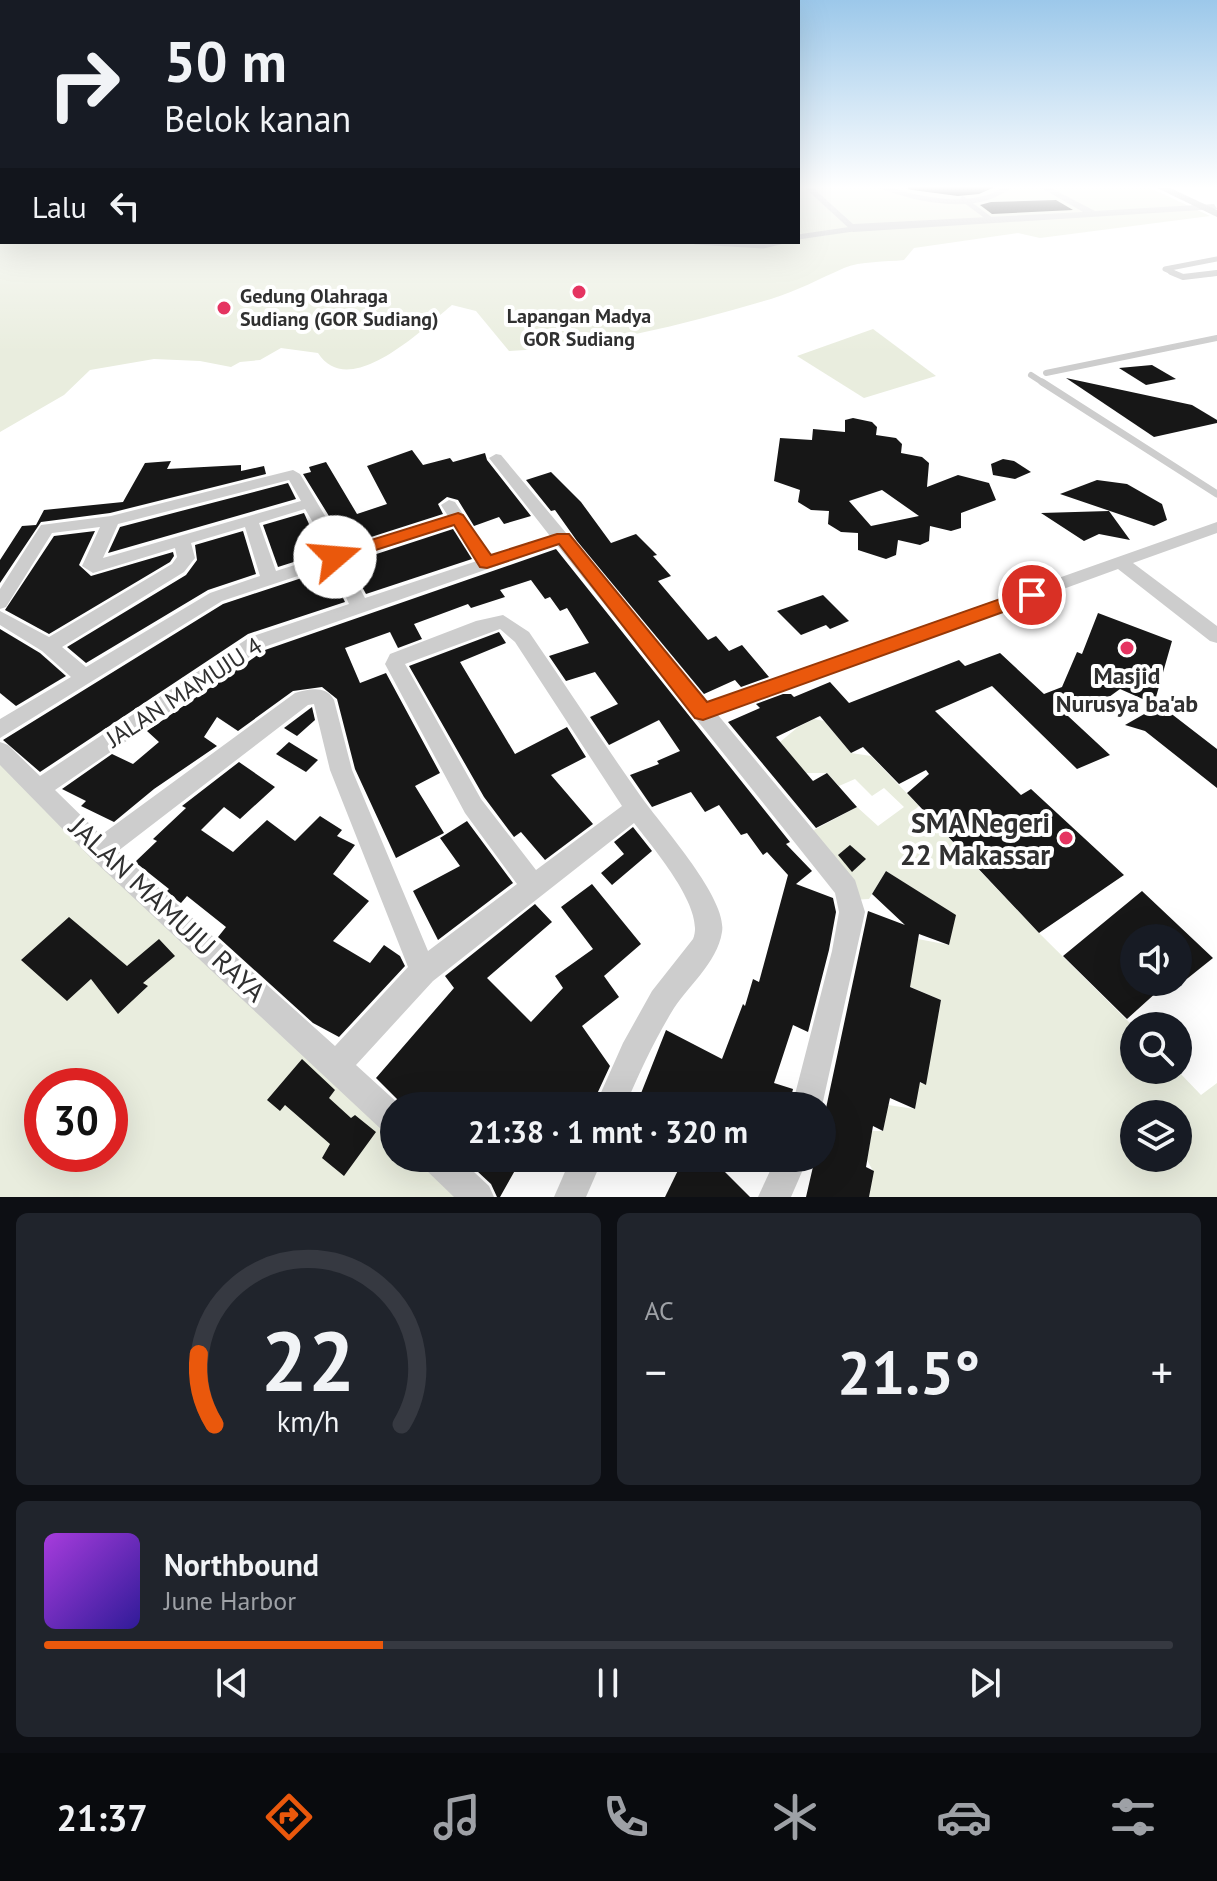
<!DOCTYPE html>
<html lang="id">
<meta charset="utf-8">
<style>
:root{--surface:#171b24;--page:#20242c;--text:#f1f3f6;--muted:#9ea1a6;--line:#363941;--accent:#ea580c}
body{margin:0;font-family:"PT Sans",sans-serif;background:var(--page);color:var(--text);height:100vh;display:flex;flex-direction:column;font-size:30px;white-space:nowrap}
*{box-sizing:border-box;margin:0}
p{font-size:26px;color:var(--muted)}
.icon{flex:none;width:44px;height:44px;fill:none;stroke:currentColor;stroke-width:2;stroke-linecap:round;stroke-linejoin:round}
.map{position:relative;height:1197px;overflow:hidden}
.panel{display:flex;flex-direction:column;gap:16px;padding:16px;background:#0d0f14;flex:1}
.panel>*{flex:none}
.guide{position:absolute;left:0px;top:0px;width:800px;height:244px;box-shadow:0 8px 32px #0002;background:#171b24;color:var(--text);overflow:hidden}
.buttons{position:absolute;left:1120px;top:924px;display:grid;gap:16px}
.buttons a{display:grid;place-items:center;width:72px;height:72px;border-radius:50%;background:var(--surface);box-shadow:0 8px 32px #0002;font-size:40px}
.speed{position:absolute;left:24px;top:1068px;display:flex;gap:16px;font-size:40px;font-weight:700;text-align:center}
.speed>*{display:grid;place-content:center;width:104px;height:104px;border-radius:50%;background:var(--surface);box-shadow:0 8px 32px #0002;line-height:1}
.speed .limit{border:12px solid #d22;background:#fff;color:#111}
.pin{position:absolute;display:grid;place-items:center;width:68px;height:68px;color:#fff;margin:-34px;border:4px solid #fff;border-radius:50%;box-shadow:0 2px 8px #0007}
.me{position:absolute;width:88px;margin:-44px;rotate:72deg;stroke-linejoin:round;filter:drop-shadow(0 0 6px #0008)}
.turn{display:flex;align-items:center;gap:28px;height:168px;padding:0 32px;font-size:36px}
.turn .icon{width:104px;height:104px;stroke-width:2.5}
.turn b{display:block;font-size:56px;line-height:68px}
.then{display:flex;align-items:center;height:76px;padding:0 32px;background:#0003;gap:16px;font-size:30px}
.big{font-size:60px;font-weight:600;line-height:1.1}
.panel .tile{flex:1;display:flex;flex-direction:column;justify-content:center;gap:12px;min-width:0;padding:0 28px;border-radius:12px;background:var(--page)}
.panel .dial{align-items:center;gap:0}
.dial svg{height:208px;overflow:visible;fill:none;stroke:var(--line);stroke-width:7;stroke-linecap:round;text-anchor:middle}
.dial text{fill:var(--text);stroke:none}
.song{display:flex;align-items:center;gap:24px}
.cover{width:96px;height:96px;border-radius:12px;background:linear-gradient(135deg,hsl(280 70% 55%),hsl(250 70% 35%))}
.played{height:8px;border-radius:4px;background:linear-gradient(90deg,var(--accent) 30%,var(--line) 30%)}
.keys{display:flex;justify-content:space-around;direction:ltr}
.heat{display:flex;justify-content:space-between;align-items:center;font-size:44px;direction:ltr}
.panel .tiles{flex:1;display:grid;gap:16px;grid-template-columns:1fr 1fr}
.tile:last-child{grid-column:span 2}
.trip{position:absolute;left:380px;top:1092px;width:456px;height:80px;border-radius:40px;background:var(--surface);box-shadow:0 8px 32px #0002;font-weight:600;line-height:80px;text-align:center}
.menu{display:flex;height:128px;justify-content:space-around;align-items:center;background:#090b0e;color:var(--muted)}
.menu .icon{width:56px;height:56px}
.menu .on{color:var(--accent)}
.menu b{font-size:36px;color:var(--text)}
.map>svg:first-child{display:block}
</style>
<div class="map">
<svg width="1217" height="1197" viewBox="0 0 1217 1197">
<rect width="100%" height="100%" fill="#fff"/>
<g fill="#e9edde" fill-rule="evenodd">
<path d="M0,186L2,242H798V186H1146L1210,216L1040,238L1018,233L914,248L904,260C886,262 860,261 844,268C819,279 797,291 771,299C685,324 599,347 509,351L476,311L452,305C424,328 349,402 318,353L281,348L260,360L240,362L231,367L200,361L154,359L90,370L64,395L0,432Z"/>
<polygon points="873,329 936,376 864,398 797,356"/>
<path d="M814,719L824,721L851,753L871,756L919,806L910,814L929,835L941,830L1039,933L1134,1027V1070H1177L1201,1095L1217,1083V1197H869L873,1171L867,1160L872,1131H883L888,1105L915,1109L919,1083L925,1084L900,1015L936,1027L941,1000L899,982L915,959L918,939L949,945L955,915L886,871L869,899L851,900L808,844L814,830L857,807L878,826L904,807L884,788L872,796L855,779L839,786L827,773H806L780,742L798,727ZM1134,1114H1178V1158H1134Z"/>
<path d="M0,751L394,1120V1158H436L478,1197H0ZM42,1086H110V1154H42Z"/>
</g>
<g fill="#171717" fill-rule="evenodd">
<polygon points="908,186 997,186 979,194 958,196 912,190 908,189"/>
<polygon points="1056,200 1073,210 992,214 980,205 991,202"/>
<polygon points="1152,365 1176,379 1146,385 1119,368"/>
<polygon points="1066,378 1192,405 1217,420 1217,423 1154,437"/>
<path d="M853,418L872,422L877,427L876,435L896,438L902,444L901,453L922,457L929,463L927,487L958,475L989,483L996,500L961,513V528L951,531L930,526L929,541L920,545L898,540L896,555L886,559L858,550V533L841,532L828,524L829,511L811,510L798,502L800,490L774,481L780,438L812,440L813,429L845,432V420ZM882,490L919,516L871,526L849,501Z"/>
<polygon points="412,450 423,465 450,458 453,462 485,453 487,460 531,516 504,524 499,517 474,526 458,500 447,497 438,504 443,514 343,546 337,529 303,474 311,472 309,467 326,462 357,514 387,504 367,466"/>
<polygon points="1003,459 1014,461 1031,472 1015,479 993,475 991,464"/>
<polygon points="171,461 167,469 241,465 241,471 264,466 266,474 110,513 41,522 0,583 0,560 22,526 36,525 44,510 123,502 145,463"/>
<polygon points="551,472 581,502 611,543 636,534 657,555 653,556 671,576 658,581 708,640 716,636 729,651 742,645 769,677 741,687 735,680 704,694 577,541 555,510 551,511 526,480"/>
<polygon points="1097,480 1127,484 1162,504 1167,520 1154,526 1060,494"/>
<polygon points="288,483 296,499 108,553 120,527"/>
<polygon points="1109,511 1130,540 1099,534 1084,541 1041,513"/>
<polygon points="304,513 322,553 278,567 263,525"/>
<polygon points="453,529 472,559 366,594 349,563"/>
<polygon points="95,531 79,565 91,576 173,552 174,556 170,562 49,634 5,610 54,536"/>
<polygon points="243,531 256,574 208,590 86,663 67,647 186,575 197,560 195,545"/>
<polygon points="556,549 790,842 786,844 812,871 796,884 833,898 836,912 829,950 808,1032 793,1025 774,1083 793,1089 789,1106 636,1106 666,1030 722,1059 743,1004 745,1006 753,979 759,982 788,875 767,852 763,855 747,833 741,835 719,805 705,812 691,792 652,807 630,775 659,764 657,761 680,751 659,720 609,745 590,717 618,704 595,672 566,681 549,656 589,643 567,608 560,611 550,597 545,599 531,580 500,590 505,597 471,608 468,604 414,624 422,639 398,648 390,632 345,648 360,683 386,673 440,773 415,786 444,833 396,858 355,769 337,699 322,687 293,691 238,731 217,717 204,737 217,746 154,789 114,822 81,806 86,801 62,789 112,754 133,764 159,742 147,731 265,650"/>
<polygon points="329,569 345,602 248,634 40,772 3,740 223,604"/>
<polygon points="823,595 849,621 830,629 826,625 801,635 777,611"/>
<polygon points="1098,613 1172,641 1154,704 1120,689 1087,713 1054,703 1110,755 1077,769 992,686 935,711 1021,795 1031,789 1124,875 1039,933 907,793 929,774 926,770 899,784 863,747 851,753 820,716 776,737 813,781 827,773 857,807 816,828 728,722 760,708 756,704 783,694 791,694 794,697 830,682 849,703 959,660 965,666 1000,653 1044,694 1062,687 1077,652 1082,654"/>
<polygon points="0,629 40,653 66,676 16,706 0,693"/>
<polygon points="499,632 506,643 460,662 515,754 567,727 586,757 551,775 593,824 545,860 521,832 514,837 484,797 409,666"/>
<polygon points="1160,705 1217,749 1217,788 1145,731 1125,725"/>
<polygon points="312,707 315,720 297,736 284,728"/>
<polygon points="289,742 318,760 306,772 276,754"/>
<polygon points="239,762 275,787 240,819 224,807 201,830 233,852 267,820 295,841 320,816 342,830 337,836 355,845 333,874 369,901 333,941 370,963 384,945 400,956 405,966 339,1037 313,1023 218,937 226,927 187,896 181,903 178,901 167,891 169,889 135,862 157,841 153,839 186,808 182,806"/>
<polygon points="467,821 513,883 438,940 413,891 460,866 440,838"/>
<polygon points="633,827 652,851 612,885 601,873 624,854 614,842"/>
<polygon points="850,845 866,859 852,872 838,855"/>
<polygon points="886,871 956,915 949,945 919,934 910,987 941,1000 926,1085 920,1082 915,1109 890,1098 883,1131 873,1126 866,1167 874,1171 869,1197 806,1197 815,1158 822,1158 822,1127 868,911 905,925 872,894"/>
<polygon points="592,884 641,944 604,976 619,997 582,1026 610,1066 597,1094 584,1106 404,1106 376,1078 454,988 445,976 535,904 552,922 487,978 531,1022 563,988 555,976 593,949 561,907"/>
<polygon points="1142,891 1213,958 1178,986 1178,938 1134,938 1134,982 1168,982 1127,1019 1063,956"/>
<polygon points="69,917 127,966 159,939 175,956 143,983 148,986 118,1014 91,979 67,1001 21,960"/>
<polygon points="302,1059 335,1090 329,1098 351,1118 355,1115 376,1132 344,1176 322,1158 330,1144 285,1105 280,1111 267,1100"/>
<polygon points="463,1158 522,1158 500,1197 497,1197 491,1184"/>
<polygon points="684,1158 711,1158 750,1197 665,1197"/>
</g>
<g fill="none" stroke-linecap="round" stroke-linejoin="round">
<g stroke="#cdcdcd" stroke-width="5">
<polyline points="807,186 814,186"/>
<path d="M880,186C917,200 976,213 1009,186"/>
<polyline points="963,199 990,219"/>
<polyline points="798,237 853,229"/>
<polyline points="695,242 763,246 780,242"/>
<polyline points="1176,274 1165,269 1217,259"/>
<polyline points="1210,274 1217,273"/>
</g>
<g stroke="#cdcdcd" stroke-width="6">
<polyline points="1171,272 1183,277 1217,273"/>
<polyline points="1046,373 1217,338"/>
<polyline points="1031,375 1045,384"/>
</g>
<polyline stroke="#cdcdcd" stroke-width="7" points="1042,382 1217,494"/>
<g fill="#cdcdcd" fill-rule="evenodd">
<polygon points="803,186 811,186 853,224 1083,212 1038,186 1047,186 1095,211 1214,204 1217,209 853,232"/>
<path d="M496,454L501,455L707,702L1217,522V533L1133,563L1217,626V643L1210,641L1118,569L718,715L855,880L865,912L822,1106H792L832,951L839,912L835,893L557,545L264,647L55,790L101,835L295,693C309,689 326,685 334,700L352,770L428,951L517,884L465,813L385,664L390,654L476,621L503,615L529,632C567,687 603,743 642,798C661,825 728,899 722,932C717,964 687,986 671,1013C653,1043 639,1074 625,1106H595L623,1043L652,991L693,939C706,909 653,848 634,823L433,981L356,1065L401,1106H394V1135L383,1131L91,858L0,765V742L8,745L40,776L250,637L349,604L331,565L222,601L0,738V719L71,677L42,651L0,625V611L49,637L172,564L177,557L175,548L93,573L82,566L100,527L52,533L6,607L0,609V589L41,525L111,516L293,470L300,474L334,531L341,550L448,516L441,505L449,500L455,502L491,556L550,536L489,458ZM289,480L301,501L103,558L118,524ZM305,509L318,531L326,555L276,571L259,523ZM454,525L477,561L365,598L345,561ZM245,527L260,576L210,593L86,667L62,647L184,572L195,558L191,543ZM500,629L515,642L622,806L536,870L481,799L405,664ZM314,704L330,770L408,967L335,1046L118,851L308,705Z"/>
<polygon points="420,1158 459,1158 489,1186 494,1197 454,1197 425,1169"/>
<polygon points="571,1158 603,1158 586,1197 554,1197"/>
<polygon points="776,1158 808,1158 791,1197 758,1197"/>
</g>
<polygon fill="#bababa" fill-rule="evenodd" points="1153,186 1166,186 1217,210 1217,217"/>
</g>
<linearGradient id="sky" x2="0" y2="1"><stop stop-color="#9cc8ea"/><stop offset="0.53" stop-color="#fff"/><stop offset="1" stop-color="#fff" stop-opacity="0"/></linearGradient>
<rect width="1217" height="353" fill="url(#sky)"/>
<polygon fill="#ea580c" stroke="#983908" stroke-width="2" points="458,513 463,515 491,555 557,534 569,534 707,702 1026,590 1032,589 1041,595 1039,599 703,720 695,718 559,544 487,568 480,567 454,525 335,563 326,557 329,553"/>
<g fill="#e53461" stroke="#fff" stroke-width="3">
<circle cx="579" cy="292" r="8"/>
<circle cx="224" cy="308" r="8"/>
<circle cx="1127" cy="648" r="8"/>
<circle cx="1066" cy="838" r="8"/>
</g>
<g text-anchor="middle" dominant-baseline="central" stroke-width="8" stroke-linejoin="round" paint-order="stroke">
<g font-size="20" font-weight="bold" fill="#303030" stroke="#fff" text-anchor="start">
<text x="240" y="296">Gedung Olahraga<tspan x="240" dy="23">Sudiang (GOR Sudiang)</tspan></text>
<text x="579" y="316" text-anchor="middle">Lapangan Madya<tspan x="579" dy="23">GOR Sudiang</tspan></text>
</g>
<g font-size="24" font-weight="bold" fill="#303030" stroke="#fff">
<text x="1127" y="675">Masjid<tspan x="1127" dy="28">Nurusya ba'ab</tspan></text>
</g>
<g font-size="24" fill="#303030" stroke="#fff">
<text transform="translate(184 692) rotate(-33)">JALAN MAMUJU 4</text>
</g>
<g font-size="28" font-weight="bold" fill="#303030" stroke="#fff" text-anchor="end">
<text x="1050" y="822">SMA Negeri<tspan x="1050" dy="32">22 Makassar</tspan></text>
</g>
<g font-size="28" fill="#303030" stroke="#fff">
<text transform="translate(168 909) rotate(43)">JALAN MAMUJU RAYA</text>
</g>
</g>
</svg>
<div class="buttons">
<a><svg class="icon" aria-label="sound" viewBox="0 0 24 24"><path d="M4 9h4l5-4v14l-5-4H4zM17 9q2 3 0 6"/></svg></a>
<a><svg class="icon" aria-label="search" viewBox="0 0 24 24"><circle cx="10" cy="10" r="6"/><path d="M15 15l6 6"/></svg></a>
<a><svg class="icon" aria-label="layers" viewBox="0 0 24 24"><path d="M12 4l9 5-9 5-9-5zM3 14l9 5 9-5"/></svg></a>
</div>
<div class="speed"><div class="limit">30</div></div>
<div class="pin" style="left:1032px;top:595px;background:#d93025"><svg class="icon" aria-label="arrive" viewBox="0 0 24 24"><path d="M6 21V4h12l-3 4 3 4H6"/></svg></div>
<svg class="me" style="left:335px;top:557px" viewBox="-20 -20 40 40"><circle r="19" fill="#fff"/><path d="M0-13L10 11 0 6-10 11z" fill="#ea580c"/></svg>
<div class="trip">21:38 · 1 mnt · 320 m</div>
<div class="guide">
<div class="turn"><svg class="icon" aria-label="right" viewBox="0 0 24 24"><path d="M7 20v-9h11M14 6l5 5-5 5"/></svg><div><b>50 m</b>Belok kanan</div></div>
<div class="then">Lalu<svg class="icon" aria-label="left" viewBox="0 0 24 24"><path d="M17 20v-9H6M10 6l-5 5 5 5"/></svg></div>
</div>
</div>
<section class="panel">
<div class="tiles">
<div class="tile dial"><svg viewBox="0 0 100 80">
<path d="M14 69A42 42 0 1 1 86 69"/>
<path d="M14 69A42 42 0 0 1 8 42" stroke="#ea580c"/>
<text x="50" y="56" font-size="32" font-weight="700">22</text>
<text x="50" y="72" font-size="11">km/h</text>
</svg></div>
<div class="tile"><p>AC</p>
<div class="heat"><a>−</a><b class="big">21.5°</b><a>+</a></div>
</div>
<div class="tile">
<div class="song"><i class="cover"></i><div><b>Northbound</b><p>June Harbor</p></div></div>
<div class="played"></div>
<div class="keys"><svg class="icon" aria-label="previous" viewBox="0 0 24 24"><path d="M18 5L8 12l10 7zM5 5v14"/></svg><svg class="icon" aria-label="pause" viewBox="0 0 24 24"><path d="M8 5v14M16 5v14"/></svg><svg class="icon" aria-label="next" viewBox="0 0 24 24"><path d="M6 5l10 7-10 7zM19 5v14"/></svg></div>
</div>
</div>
</section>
<nav class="menu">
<b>21:37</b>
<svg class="icon on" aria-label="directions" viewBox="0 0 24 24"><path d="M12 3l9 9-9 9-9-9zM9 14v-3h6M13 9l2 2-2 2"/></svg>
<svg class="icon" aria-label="music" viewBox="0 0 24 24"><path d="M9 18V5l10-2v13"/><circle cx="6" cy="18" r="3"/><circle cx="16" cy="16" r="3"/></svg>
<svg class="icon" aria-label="phone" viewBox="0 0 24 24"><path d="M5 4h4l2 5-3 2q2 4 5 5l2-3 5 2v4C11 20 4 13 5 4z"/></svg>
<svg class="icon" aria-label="climate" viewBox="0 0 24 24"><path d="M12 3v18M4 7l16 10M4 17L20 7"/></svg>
<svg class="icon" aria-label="car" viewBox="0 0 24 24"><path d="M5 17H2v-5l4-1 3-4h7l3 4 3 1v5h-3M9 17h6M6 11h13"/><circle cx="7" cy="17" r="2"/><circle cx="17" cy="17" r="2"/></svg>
<svg class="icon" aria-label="filters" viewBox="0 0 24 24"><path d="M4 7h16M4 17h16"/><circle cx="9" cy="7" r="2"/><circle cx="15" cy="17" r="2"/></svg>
</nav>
